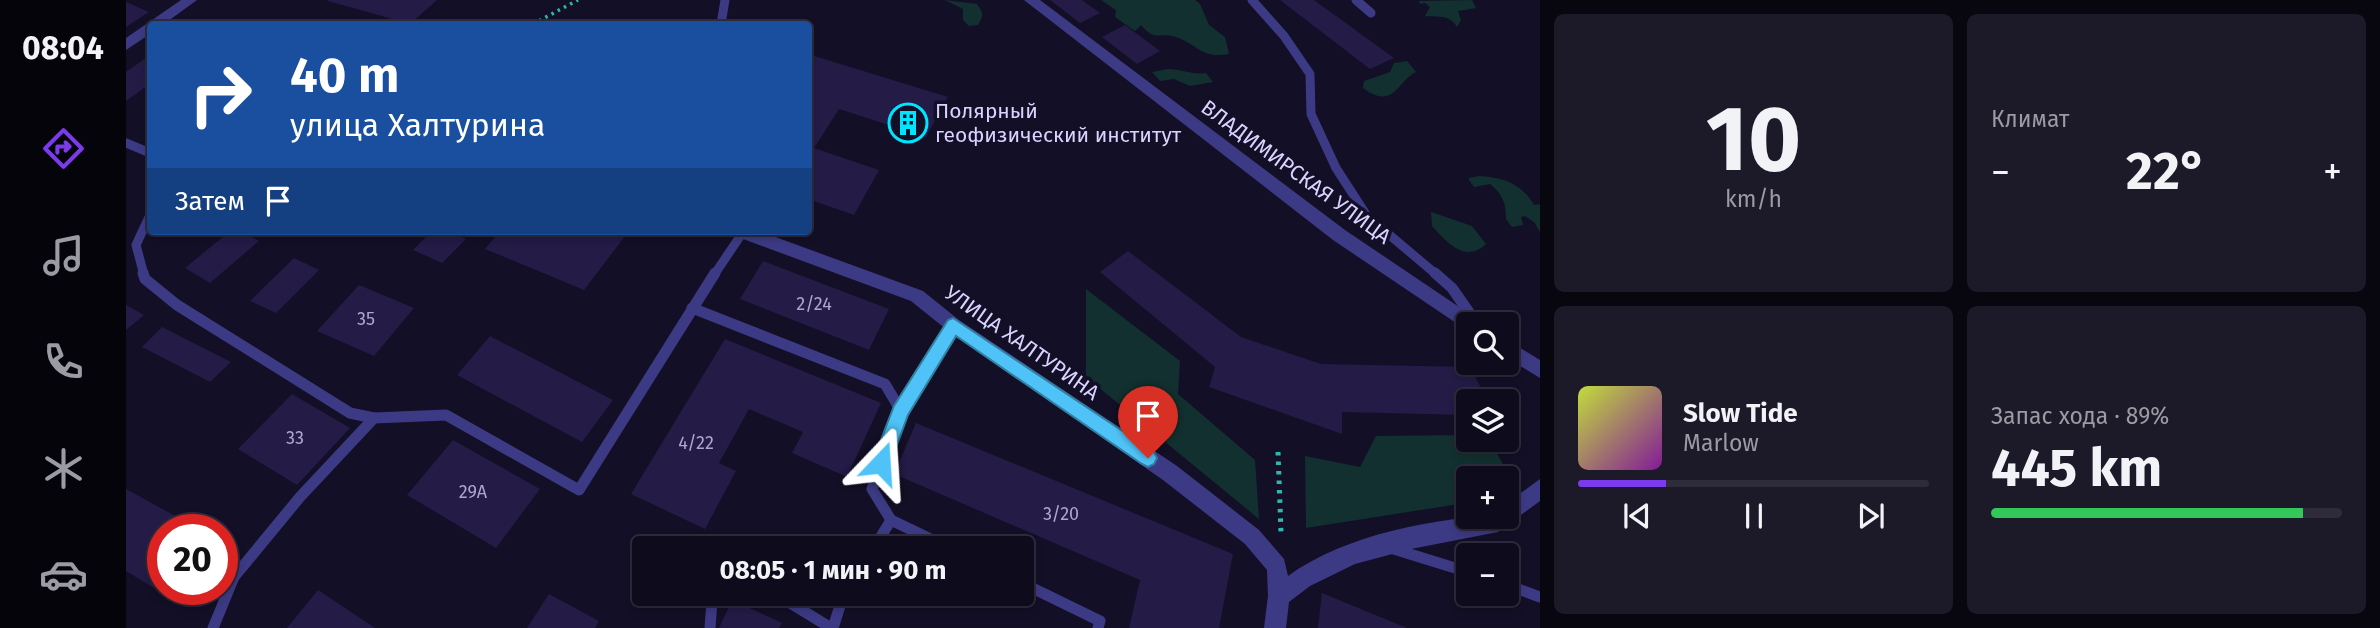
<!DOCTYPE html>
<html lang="ru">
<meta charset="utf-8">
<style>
:root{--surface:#0e0b1c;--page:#1c1929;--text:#f1f3f6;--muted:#9b9ba3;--line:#2e2b3b;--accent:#7c3aed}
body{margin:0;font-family:"Fira Sans",sans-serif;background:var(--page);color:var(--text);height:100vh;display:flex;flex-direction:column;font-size:26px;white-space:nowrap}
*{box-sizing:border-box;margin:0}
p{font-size:23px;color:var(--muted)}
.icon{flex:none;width:38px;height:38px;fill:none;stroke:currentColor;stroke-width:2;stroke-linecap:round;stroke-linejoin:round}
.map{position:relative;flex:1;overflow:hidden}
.side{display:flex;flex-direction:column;gap:14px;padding:14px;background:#08060f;width:840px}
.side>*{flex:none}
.hud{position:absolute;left:21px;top:21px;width:665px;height:214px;border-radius:7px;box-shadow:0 4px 10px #0003,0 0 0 2px var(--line);background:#1a4fa0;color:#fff;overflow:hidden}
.buttons{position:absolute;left:1330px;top:312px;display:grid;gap:14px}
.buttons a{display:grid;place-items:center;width:63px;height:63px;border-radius:7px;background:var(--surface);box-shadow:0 4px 10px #0003,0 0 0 2px var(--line);font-size:35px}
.speed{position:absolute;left:21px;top:514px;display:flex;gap:14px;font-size:35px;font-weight:700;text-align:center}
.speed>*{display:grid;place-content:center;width:91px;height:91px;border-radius:50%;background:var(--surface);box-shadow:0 4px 10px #0003,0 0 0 2px var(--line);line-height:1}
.speed .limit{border:10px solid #d22;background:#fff;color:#111}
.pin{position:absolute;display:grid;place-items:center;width:60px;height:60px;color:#fff;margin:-72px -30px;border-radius:50% 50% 50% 0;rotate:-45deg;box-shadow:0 0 7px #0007}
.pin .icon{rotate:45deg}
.me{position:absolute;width:77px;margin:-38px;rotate:20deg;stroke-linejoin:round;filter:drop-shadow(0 0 5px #0008)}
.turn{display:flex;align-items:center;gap:24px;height:147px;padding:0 28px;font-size:32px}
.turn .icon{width:91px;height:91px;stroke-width:2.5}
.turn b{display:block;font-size:49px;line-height:60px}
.then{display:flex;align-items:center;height:66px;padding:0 28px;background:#0003;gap:14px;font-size:26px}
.big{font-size:52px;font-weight:700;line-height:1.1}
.side .widget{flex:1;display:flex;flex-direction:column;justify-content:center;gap:10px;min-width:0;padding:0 24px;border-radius:10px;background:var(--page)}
.side .dial{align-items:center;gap:0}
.dial b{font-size:91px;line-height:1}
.song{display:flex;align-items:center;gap:21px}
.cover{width:84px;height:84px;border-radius:10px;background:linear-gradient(135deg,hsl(70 70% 55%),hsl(290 70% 35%))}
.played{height:7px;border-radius:4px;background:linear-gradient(90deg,var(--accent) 25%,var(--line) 25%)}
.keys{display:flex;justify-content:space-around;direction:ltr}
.heat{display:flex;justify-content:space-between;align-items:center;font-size:38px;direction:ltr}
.charge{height:10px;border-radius:5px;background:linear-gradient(90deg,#34c759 89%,var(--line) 0)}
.side .tiles{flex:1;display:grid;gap:14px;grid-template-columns:repeat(2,1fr)}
.trip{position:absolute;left:506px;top:536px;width:402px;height:70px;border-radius:7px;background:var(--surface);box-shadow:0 4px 10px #0003,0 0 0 2px var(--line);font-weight:700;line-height:70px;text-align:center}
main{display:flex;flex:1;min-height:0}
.dock{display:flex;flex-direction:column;width:126px;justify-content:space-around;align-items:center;background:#06040b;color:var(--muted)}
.dock .icon{width:49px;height:49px}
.dock .active{color:var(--accent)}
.dock b{font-size:32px;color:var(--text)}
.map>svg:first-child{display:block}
</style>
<main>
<nav class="dock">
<b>08:04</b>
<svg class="icon active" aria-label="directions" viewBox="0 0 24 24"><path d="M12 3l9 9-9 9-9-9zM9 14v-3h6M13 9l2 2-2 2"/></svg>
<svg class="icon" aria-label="music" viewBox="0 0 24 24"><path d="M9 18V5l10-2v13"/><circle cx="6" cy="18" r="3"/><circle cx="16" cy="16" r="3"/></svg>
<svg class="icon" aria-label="phone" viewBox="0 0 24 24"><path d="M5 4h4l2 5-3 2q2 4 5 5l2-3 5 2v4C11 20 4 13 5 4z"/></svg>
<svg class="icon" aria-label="climate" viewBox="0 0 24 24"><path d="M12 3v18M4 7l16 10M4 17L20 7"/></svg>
<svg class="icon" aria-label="car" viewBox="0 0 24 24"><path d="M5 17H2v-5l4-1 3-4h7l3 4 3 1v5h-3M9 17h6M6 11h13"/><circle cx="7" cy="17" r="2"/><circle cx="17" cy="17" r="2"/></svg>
</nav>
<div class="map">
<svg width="1414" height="628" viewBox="0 0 1414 628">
<rect width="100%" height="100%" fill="#130f26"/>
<g fill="#12302f">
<path d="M819,0L851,4C855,11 860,13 852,25L843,26L837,20V9Z"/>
<path d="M975,0H1069L1074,4L1083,25L1099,37L1103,54C1075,59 1073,45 1050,37C1034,31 1030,43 1015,25L1009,31L989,17L990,10Z"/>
<path d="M1346,0L1350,8L1332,11L1335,20L1331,27C1323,13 1311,18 1299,16L1304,7L1299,3L1294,4L1293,1Z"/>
<path d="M1281,61L1290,72C1271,81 1268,111 1237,88L1238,81L1264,72L1268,63Z"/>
<path d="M1042,69C1056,69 1066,75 1080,73L1087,82L1064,86L1048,79L1034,81L1026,72Z"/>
<path d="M1353,176C1377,177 1396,184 1408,205L1414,204V232L1408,222L1399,216L1395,217L1397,225L1386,227L1380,219C1380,203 1377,195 1364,184L1348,187L1343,180V178Z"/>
<path d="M1305,212L1346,226L1360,244C1339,264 1321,242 1306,226Z"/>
<polygon points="960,289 1054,361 1052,394 1129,460 1133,519 960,377"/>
<polygon points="1342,435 1342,439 1363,439 1380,470 1369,478 1342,478 1342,497 1333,504 1180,528 1179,456 1234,467 1250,436"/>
</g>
<g fill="#241b47">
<polygon points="311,0 284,24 202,1 202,0"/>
<polygon points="924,0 956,0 974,13 954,23"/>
<polygon points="1154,0 1188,0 1268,58 1244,69"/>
<polygon points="0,2 23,12 0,27"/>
<polygon points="999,25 1034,51 1011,64 976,37"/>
<polygon points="682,54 822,97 800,137 713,109 688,148 753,170 728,215 682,199"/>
<polygon points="24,55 24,84 0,101 0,72"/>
<polygon points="104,231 116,231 133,241 84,283 59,268"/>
<polygon points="306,231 323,231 340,239 316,263 287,250"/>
<polygon points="374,231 503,231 458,290 359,249"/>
<polygon points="1002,251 1115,337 1195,364 1344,367 1362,401 1342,401 1342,415 1216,412 1216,434 1083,387 1089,367 974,272"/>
<polygon points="168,258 193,270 150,313 124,301"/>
<polygon points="637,261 763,309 743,350 614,299"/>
<polygon points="233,285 288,308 248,356 191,331"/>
<polygon points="0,305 18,315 0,330"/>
<polygon points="36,327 105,362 84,382 16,347"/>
<polygon points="364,336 487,400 456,442 331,375"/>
<polygon points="599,339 755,403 721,477 666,453 677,432 623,409 593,463 610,471 579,529 505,494"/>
<polygon points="166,394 224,428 171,485 112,449"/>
<polygon points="790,423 1107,554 1093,628 1003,628 1014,580 768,474"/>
<polygon points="327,440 414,489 370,548 281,495"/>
<polygon points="0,489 75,530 37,530 37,590 57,590 48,600 0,571"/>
<polygon points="192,590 249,628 161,628"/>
<polygon points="1196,593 1281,628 1192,628"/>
<polygon points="423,594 473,621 469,628 401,628"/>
<polygon points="606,600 656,623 653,628 593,628"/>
</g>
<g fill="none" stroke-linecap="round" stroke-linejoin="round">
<polyline stroke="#2fb8b0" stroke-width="3.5" stroke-dasharray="2.5 4.5" stroke-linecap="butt" points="407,24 452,0"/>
<polyline stroke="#2fb8b0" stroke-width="5" stroke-dasharray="3.5 6" stroke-linecap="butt" points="1152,452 1155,532"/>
<g stroke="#3d3a85" stroke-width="9">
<polyline points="1126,0 1158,36 1184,74 1185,114 1210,168 1241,216 1311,275"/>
<polyline points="1230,0 1245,13"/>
<polyline points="595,24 599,0"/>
<polyline points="0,143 24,153"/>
<polyline points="18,275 10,245 24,215"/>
<polyline points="588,275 617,232"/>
</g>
<g stroke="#3d3a85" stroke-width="11">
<polyline points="17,273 19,279 51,305 224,413 248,418 320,415 453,490 589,273"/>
<polyline points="1309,273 1326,288 1351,324"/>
<polyline points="566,308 759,384 775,411"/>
<polyline points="765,520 746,489 775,411 827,325"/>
<polyline points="1261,547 1342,572"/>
<polyline points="748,548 765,520 823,548"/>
<polyline points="896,583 974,621 972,628"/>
<polyline points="1381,585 1414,597"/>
<polyline points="648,593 705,628"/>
<polyline points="87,628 108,577 174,497 248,418"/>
<polyline points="584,628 586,601 594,593"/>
<polyline points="707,628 718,593"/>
</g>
<g fill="#3d3a85" fill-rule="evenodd">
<polygon points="55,0 71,0 38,24 24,24 24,34 0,50 0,38"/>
<polygon points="898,0 914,0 1219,230 1351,319 1354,324 1342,324 1342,331 1339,329 1207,240"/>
<path d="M607,231H633L797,291L833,320L1051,466L1133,530L1158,559L1162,576C1218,535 1312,516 1381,516V503L1414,479V501L1372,532L1285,549L1229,564L1184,586L1163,602L1160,628H1138L1142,596L1141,570L1119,544L1037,480L821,330L785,301L609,236Z"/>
<polygon points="1381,340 1414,360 1414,378 1381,358"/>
</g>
</g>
<polygon fill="#4fc3f7" stroke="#337fa1" stroke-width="2" points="827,318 1028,452 1031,458 1028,464 1022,467 1016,464 830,336 782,415 762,469 755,472 749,469 746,463 768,406 822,320"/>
<defs>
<symbol id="building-ring" viewBox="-11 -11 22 22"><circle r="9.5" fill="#130f26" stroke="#00e5ff" stroke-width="1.5"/><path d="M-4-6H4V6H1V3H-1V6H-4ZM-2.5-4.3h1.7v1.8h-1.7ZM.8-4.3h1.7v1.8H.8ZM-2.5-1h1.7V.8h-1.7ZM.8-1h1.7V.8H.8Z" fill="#00e5ff"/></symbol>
</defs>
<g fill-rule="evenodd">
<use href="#building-ring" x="760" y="101" width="44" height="44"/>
</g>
<g text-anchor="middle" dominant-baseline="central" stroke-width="7" stroke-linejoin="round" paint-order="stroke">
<g font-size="18" fill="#aca6d1">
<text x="688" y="304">2/24</text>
<text x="240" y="319">35</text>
<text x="169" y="438">33</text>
<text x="570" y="443">4/22</text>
<text x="347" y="492">29А</text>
<text x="935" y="514">3/20</text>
</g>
<g font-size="21" fill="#d9d4ff" stroke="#130f26" text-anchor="start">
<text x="809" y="111">Полярный<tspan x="809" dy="24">геофизический институт</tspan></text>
</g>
<g font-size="21" fill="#d9d4ff" stroke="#130f26">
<text transform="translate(1170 172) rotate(36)">ВЛАДИМИРСКАЯ УЛИЦА</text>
<text transform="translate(896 343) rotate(35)">УЛИЦА ХАЛТУРИНА</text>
</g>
</g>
</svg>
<div class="buttons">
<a><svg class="icon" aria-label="search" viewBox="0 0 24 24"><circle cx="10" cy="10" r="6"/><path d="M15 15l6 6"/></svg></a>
<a><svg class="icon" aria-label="layers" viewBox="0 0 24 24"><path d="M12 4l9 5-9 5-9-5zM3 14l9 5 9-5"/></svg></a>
<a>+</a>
<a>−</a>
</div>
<div class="speed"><div class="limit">20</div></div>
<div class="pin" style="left:1022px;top:458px;background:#d93025"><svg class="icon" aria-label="arrive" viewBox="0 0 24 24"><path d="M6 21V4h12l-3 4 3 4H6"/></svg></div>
<svg class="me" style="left:755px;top:463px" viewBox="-20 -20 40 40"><path d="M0-17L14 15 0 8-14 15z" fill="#4fc3f7" stroke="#fff" stroke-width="4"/></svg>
<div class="trip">08:05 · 1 мин · 90 m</div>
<div class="hud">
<div class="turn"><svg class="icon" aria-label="right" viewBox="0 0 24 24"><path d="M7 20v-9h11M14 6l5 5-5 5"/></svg><div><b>40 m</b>улица Халтурина</div></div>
<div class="then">Затем<svg class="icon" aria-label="arrive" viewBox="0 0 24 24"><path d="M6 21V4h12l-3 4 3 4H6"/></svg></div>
</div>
</div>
<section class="side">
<div class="tiles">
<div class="widget dial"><b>10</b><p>km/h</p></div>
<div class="widget"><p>Климат</p>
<div class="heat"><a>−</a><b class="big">22°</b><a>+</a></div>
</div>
<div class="widget">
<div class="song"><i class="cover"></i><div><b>Slow Tide</b><p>Marlow</p></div></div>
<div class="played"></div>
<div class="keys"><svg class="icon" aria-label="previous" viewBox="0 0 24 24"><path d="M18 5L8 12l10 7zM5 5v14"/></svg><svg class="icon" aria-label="pause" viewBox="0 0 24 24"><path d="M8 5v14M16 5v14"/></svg><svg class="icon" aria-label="next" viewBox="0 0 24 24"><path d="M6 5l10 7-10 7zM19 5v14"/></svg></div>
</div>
<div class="widget"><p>Запас хода · 89%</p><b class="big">445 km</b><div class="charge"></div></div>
</div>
</section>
</main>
